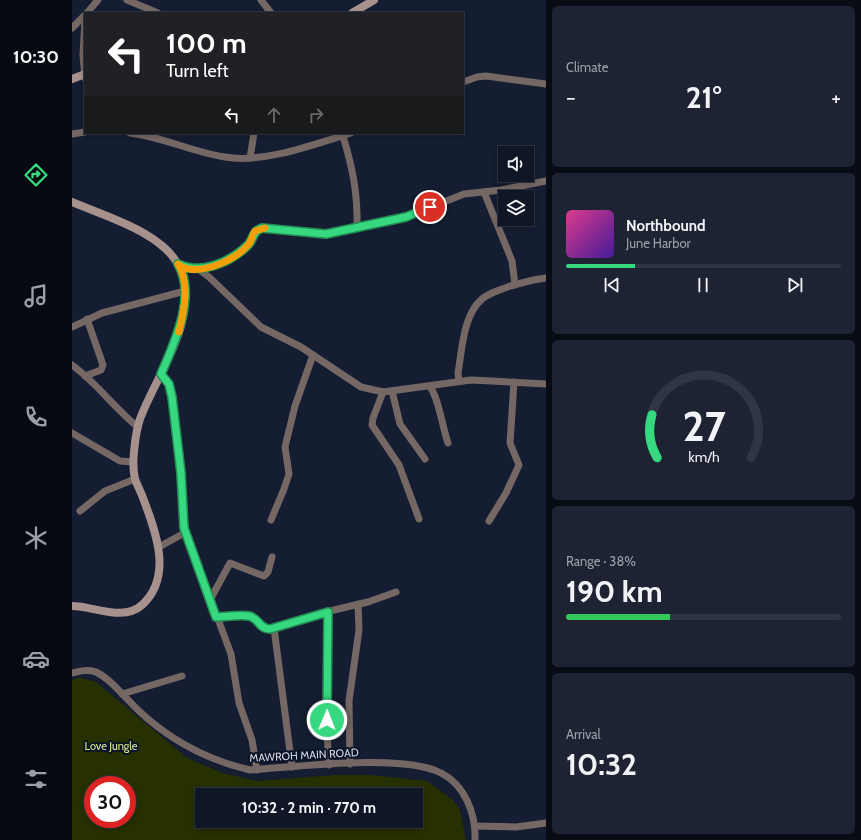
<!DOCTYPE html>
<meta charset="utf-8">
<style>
:root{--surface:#0f1625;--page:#1d2332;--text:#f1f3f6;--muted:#9b9fa7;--line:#2f3542;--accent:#36d880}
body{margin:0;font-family:Cabin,sans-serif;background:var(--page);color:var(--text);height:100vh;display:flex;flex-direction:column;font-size:15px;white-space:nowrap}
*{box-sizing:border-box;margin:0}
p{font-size:13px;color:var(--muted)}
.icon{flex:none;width:22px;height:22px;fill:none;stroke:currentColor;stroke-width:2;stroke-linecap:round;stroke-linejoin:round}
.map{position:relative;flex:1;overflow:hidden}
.sheet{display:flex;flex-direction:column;gap:6px;padding:6px;background:#080c14;width:315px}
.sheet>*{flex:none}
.banner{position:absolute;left:12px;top:12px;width:380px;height:122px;border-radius:0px;box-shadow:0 2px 6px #0003,0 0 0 1px var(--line);background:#202124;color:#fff;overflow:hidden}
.buttons{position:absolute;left:426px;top:146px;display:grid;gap:8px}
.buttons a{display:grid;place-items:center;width:36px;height:36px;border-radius:0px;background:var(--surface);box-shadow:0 2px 6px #0003,0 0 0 1px var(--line);font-size:20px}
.speed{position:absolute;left:12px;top:776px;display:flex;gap:8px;font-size:20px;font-weight:700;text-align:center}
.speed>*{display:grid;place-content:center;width:52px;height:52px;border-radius:50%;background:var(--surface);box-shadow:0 2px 6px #0003,0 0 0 1px var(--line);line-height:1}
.speed .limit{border:6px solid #d22;background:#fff;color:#111}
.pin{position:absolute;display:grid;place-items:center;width:34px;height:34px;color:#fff;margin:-17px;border:2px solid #fff;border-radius:50%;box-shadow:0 1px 4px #0007}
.me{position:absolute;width:44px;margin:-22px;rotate:1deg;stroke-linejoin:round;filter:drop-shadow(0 0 3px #0008)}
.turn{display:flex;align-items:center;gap:14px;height:84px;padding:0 16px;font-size:18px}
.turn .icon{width:52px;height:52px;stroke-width:2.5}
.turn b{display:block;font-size:28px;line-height:34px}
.lanes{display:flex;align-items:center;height:38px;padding:0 16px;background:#0003;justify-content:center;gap:20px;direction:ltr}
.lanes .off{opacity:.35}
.big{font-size:30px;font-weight:700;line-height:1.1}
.sheet .tile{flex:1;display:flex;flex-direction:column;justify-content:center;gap:6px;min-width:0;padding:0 14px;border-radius:6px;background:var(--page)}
.sheet .dial{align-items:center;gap:0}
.dial svg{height:104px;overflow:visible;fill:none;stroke:var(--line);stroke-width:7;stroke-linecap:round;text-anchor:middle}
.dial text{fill:var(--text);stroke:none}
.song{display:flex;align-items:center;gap:12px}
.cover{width:48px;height:48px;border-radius:6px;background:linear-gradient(135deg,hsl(330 70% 55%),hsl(260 70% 35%))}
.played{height:4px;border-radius:2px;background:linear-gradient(90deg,var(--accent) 25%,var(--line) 25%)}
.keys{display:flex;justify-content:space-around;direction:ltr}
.heat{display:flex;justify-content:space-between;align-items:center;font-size:22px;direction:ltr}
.charge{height:6px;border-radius:3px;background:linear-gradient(90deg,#34c759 38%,var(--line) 0)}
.trip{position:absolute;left:123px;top:788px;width:228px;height:40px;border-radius:0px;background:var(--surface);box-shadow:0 2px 6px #0003,0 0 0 1px var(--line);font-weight:700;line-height:40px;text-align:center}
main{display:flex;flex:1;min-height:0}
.menu{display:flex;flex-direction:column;width:72px;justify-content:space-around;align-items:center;background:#06090f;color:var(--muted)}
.menu .icon{width:28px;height:28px}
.menu .active{color:var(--accent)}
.menu b{font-size:18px;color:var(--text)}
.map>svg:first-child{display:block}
</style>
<main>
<nav class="menu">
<b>10:30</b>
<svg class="icon active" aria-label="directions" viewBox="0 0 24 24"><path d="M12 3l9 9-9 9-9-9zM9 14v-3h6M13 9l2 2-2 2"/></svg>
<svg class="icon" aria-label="music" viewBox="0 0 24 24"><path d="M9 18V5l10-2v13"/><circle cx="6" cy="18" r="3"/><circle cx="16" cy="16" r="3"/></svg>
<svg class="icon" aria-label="phone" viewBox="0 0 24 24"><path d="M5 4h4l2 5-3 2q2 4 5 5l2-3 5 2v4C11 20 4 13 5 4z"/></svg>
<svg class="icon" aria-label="climate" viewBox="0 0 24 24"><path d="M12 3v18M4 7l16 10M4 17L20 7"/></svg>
<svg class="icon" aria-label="car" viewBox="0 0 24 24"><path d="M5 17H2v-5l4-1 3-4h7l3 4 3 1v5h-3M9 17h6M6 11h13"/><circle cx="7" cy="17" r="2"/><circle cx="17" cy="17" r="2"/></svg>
<svg class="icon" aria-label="filters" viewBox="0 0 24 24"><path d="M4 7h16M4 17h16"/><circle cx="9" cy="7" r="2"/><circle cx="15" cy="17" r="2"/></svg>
</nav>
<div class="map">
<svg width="474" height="840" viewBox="0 0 474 840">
<rect width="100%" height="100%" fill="#141d31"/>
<path fill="#263000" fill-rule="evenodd" d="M6,677L24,682L115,758L151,773L185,781L263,775H300L355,781L381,800L388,810L394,840H0V680ZM21,785H55V819H21ZM130,795H344V821H130Z"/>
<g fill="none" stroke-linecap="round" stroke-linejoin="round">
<g stroke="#756764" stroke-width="7">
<polyline points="55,0 86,13"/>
<polyline points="189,0 199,13"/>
<polyline points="15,13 26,0"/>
<polyline points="13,20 11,55 13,78"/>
<polyline points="0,28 13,15"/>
<polyline points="391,82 405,77 414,76 474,84"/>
<path d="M58,133C91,137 120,152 153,157C190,164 243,144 279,133"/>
<path d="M270,133C280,165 286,193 285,227"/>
<polyline points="0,134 13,132"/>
<polyline points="178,158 182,133"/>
<polyline points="412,192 440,261 443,285"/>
<polyline points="106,264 115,269 126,269 137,277 189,327 229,347 289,387 311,392 399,380 474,384"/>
<path d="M126,269C143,267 162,258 175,246C182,240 180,231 190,228L254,234L334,217L392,194L429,190L474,181"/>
<polyline points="0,327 30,313 113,291"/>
<path d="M0,365C24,382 42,408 66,427"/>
<polyline points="89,374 97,384 100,397 109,473 112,528 159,654 167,703 180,740 185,770"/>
<polyline points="13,376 29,370 31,365 15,319"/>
<path d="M387,381L386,373C390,350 391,315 410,299C418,292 429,290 438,286C450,283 462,279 474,278"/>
<path d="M358,387C366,396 371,429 376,443"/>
<polyline points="320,391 328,424 353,459"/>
<polyline points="311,392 301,418 300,425 327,465 347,519"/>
<polyline points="0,433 48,461 61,462"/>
<polyline points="8,511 33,491 63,479"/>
<polyline points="199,520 212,489 217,474 213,447 223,406 241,355"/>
<polyline points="417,521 434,493 447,465 438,443 442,382"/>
<polyline points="87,547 114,532"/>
<polyline points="138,600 158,563 192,576 196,572 200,557"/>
<polyline points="256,612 255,733 257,765"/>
<polyline points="144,617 176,616 182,619 190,627 199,629 245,614 296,602 324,592"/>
<polyline points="202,628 220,767"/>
<path d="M0,673C8,671 16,669 24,672C40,680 53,698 67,711C98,740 135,760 178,770C223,767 331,753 369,773C393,785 404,814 403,840"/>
<polyline points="50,694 110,676"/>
<polyline points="278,764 277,701 287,630 286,604"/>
<polyline points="403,826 444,827 474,823"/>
</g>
<g stroke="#a7918c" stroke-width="8">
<polyline points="280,13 302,0"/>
<polyline points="0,79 13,74"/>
<path d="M0,202C32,216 94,233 108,269C128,321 85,373 68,419C64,430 63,441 62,452C61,461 61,470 63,479C65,485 69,492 71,498C84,532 101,577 70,605C51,622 22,606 0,606"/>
</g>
</g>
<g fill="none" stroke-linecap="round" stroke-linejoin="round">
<defs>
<path id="route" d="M255,720L256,612L198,629C187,629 187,618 177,616C167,614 154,617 144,617L112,528L109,473L100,397L97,384L89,374C102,344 125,295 106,264C128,275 157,263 175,246C182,240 180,231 190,228L254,234L334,217L358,207"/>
</defs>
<use href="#route" stroke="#238c53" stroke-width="10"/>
<use href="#route" stroke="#36d880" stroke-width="7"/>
<path stroke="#f59e0b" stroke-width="7" d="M107,332C112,311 118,283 106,264C109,266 113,269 117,269C136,272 164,259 176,245C180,241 180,235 183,231L193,228"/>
</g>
<g text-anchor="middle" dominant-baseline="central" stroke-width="4" stroke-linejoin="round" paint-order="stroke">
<g font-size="11" fill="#d4ed8b" stroke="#0b1427">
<text x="39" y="746">Love Jungle</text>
</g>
<g font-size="11" fill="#d1d8e6" stroke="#0b1427">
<text transform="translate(232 755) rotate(-3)">MAWROH MAIN ROAD</text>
</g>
</g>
</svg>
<div class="buttons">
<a><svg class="icon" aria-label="sound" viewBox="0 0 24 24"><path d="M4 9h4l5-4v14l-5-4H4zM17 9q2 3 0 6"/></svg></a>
<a><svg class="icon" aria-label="layers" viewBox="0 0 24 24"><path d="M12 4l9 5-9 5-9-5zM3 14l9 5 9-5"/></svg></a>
</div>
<div class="speed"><div class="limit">30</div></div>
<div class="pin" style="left:358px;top:207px;background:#d93025"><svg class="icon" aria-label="arrive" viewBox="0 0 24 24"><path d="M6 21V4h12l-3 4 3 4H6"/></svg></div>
<svg class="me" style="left:255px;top:720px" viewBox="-20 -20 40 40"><circle r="17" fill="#36d880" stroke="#fff" stroke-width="3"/><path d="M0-11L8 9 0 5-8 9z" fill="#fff"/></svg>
<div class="trip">10:32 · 2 min · 770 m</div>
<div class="banner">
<div class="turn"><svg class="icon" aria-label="left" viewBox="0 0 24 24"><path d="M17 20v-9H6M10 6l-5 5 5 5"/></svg><div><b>100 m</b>Turn left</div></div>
<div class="lanes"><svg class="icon" aria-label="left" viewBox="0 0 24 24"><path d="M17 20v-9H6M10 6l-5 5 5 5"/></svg><svg class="icon off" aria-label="ahead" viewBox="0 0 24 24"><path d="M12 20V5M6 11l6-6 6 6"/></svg><svg class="icon off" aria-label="right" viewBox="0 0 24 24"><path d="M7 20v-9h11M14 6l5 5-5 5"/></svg></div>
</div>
</div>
<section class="sheet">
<div class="tile"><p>Climate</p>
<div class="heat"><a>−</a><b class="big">21°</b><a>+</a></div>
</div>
<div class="tile">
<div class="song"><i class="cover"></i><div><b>Northbound</b><p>June Harbor</p></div></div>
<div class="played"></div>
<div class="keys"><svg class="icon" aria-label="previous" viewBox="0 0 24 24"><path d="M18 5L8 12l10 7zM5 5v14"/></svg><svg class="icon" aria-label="pause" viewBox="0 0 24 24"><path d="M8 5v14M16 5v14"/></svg><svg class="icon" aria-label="next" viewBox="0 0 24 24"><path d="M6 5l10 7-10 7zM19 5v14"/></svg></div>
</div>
<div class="tile dial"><svg viewBox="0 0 100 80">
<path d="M14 69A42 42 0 1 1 86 69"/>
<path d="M14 69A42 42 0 0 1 10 36" stroke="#36d880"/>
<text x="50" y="56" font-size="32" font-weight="700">27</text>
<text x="50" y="72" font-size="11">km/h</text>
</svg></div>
<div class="tile"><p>Range · 38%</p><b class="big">190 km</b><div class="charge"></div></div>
<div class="tile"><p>Arrival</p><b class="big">10:32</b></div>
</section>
</main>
